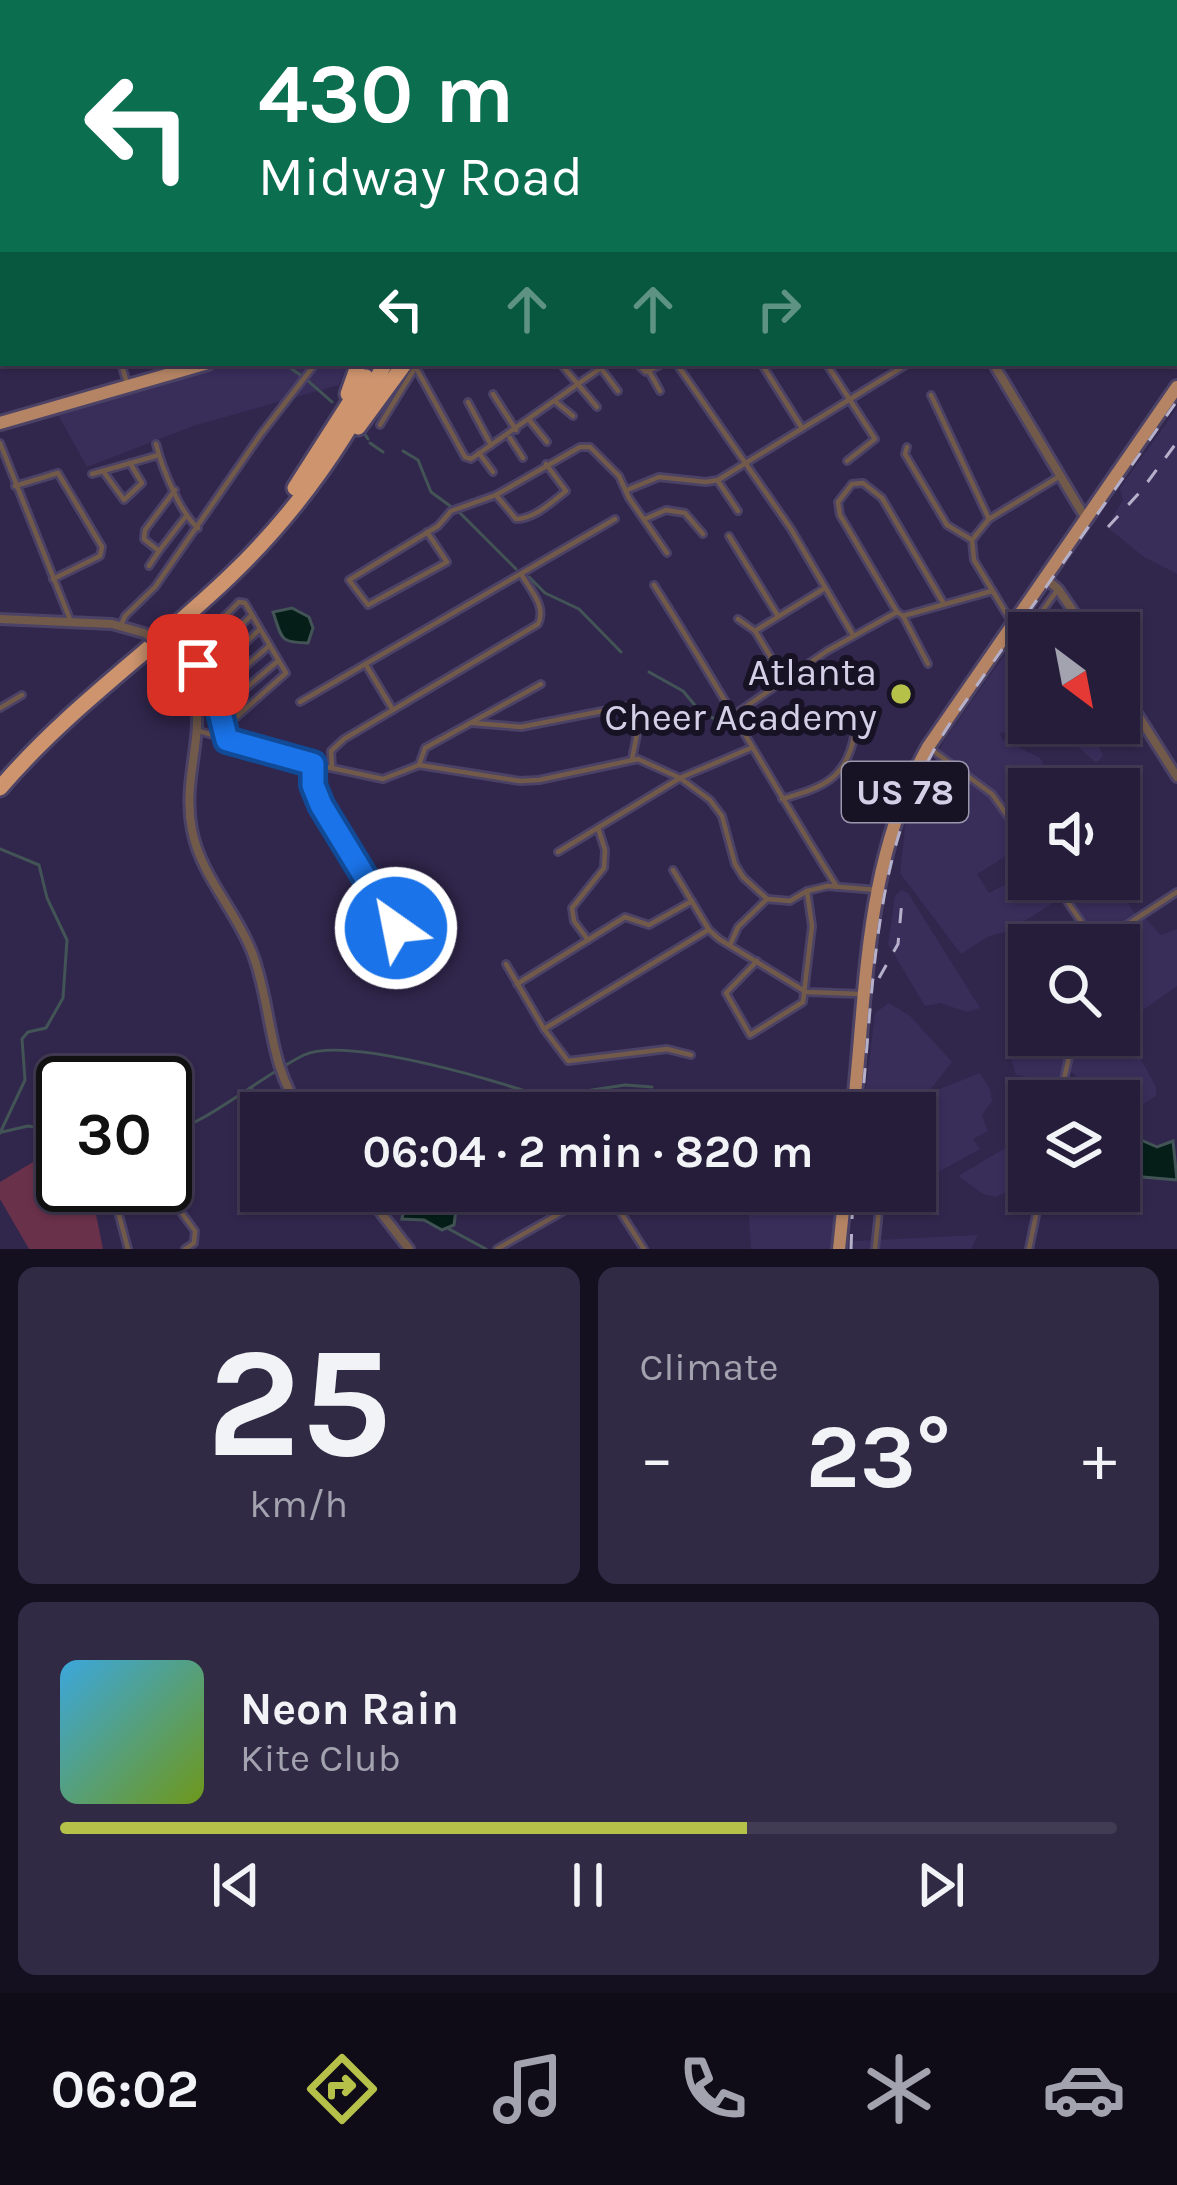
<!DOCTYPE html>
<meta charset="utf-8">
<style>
:root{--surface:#251d3a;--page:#312a45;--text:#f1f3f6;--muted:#a3a2af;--line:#423b54;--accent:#b6c149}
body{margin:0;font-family:Karla,sans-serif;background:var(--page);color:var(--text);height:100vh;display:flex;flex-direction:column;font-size:45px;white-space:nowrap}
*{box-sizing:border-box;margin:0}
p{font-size:39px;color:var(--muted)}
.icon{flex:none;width:66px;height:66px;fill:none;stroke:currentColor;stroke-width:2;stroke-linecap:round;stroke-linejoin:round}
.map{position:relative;height:1249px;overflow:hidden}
.sheet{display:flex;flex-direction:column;gap:18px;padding:18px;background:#141020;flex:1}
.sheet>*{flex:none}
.banner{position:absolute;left:0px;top:0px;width:1179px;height:366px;box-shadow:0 3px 9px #0004,0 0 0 3px var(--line);background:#0b6e4f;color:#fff;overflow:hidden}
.needle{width:78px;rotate:148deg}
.controls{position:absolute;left:1008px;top:612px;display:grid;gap:24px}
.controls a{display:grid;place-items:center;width:132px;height:132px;border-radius:0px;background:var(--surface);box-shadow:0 3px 9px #0004,0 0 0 3px var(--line);font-size:60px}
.speed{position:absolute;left:36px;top:1056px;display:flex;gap:24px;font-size:60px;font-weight:700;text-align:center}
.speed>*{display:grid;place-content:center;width:156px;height:156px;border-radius:50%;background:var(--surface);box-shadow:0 3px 9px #0004,0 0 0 3px var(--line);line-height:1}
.speed .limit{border:6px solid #111;border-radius:18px;background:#fff;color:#111}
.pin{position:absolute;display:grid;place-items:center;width:102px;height:102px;color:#fff;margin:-51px;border-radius:24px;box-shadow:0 6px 18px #0006}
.me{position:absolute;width:132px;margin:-66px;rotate:327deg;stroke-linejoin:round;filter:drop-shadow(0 0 9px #0008)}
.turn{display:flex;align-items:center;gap:42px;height:252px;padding:0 60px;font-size:54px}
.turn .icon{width:156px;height:156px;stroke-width:2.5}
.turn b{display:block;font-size:84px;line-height:102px}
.lanes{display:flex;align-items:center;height:114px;padding:0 60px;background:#0003;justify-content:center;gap:60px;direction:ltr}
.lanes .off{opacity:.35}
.big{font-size:90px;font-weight:700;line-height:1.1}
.sheet .card{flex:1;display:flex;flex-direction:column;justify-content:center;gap:18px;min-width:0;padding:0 42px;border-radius:18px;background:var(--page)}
.sheet .dial{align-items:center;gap:0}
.dial b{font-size:156px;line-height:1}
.song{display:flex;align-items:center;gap:36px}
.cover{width:144px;height:144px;border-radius:18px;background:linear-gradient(135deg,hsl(200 70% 55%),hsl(80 70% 35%))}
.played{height:12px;border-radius:6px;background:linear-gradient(90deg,var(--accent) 65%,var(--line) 65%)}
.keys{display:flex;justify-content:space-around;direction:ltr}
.heat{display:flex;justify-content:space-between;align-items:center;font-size:66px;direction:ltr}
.sheet .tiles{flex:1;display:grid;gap:18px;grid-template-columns:1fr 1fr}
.card:last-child{grid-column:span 2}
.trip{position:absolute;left:240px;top:1092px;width:696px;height:120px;border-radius:0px;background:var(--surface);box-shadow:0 3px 9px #0004,0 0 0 3px var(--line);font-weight:700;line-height:120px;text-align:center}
.tab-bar{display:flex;height:192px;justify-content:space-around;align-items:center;background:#0f0c17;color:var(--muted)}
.tab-bar .icon{width:84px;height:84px}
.tab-bar .active{color:var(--accent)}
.tab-bar b{font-size:54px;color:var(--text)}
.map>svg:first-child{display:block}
</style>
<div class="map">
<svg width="1177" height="1249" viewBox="0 0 1177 1249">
<rect width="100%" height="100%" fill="#31274d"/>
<g fill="#392d5a">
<polygon points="195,363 347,363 339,385 193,426 87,467 52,404"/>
<polygon points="1177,408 1177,574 1144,557 1107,527 1123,500 1120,488"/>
<polygon points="1017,637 1029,669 1029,723 1093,723 1091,726 1103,756 1096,763 1061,731 1035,728 1000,733 1002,739 1040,758 1058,789 1029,789 1029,842 977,874 989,893 1029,873 1029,879 1046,879 1059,899 1009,931 989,936 961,954 900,873 906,818 944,741"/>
<polygon points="1081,879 1111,879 1136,915 1117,928 1109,921 1086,924 1064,892"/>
<polygon points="901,890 908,893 980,1008 967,1012 940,1003 925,1006 888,944 895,896"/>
<polygon points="1144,917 1161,935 1177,929 1177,986 1122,1025 1156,1087 1156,1096 1124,1116 1119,1101 1096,1094 1070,1071 1058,1083 1016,1075 1005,1039 1018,987 1029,980 1029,1035 1119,1035 1119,945 1112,945"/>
<polygon points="889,1003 910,1016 952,1062 927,1094 980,1073 990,1089 992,1101 982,1115 988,1131 973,1139 980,1149 922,1181 915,1174 915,1113 863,1112 875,1013"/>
<polygon points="1007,1147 1029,1151 1029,1181 996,1197 983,1194 958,1176"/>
<polygon points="752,1191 843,1191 834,1242 978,1235 971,1249 751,1249 748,1203"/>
</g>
<polygon fill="#6a314a" points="63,1144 63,1185 90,1185 103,1249 29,1249 0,1199 0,1182"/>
<g fill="#051f18" stroke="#435456" stroke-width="3">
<path d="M292,608L309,617L313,628L308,643C278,643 282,637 273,612Z"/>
<polygon points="1132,1136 1157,1147 1173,1141 1177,1180 1143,1177 1119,1182 1126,1141"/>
<polygon points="407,1191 435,1191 445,1204 456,1210 454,1225 442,1230 424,1220 402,1219"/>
</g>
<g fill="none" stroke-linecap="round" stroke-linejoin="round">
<g stroke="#435456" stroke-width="3">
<polyline points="633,3 633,0"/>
<polyline points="0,76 3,75"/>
<polyline points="283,363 302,376"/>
<polyline points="306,379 332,402"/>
<polyline points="364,433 368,439"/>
<polyline points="370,443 383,452"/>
<polyline points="403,451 418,460 431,492 453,508"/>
<polyline points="458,511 516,569"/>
<polyline points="529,577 545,593 579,609 621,652"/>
<polyline points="649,672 683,691 699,710 718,721"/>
<polyline points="0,849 39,865 47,898 67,940 63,998 46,1028 28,1032 22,1039 25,1080 0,1133"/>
<polyline points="250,1088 261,1096 271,1113"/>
<polyline points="2,1132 28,1126 63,1132"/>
<path d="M165,1134C208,1123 261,1076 304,1055C347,1035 512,1084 558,1103L592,1090L625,1085L652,1087"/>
<polyline points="386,1191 405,1200"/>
<polyline points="449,1229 486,1249"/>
</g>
<defs>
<g id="minor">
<polyline points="1138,0 1142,3"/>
<polyline points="113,3 119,0"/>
<polyline points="205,3 206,0"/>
<polyline points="268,3 270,0"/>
<polyline points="334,3 339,0"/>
<polyline points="415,3 416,0"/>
<polyline points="1104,3 1107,0"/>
<polyline points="1176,25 1177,26"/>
<polyline points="1176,47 1177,45"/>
<polyline points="1176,151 1177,151"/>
<polyline points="0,189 3,191"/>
<polyline points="1176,307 1177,307"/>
<polyline points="121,363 126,380"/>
<polyline points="560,363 597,407"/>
<polyline points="597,363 618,391"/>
<polyline points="636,363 646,372 664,363"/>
<polyline points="676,363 791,529 853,635"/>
<polyline points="761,363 802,428"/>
<polyline points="826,363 875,439 847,461"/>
<polyline points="415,366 465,457 471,459 608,363"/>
<polyline points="649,371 660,391"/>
<polyline points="493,394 516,430"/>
<polyline points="931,395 989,519"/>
<polyline points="468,402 491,445"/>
<polyline points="556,402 573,416"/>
<polyline points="530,421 547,442"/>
<polyline points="380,425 418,363"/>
<polyline points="510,438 523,458"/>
<polyline points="0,443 71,622"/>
<path d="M156,444C162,468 180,513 198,528"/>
<polyline points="907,447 905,454 947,525 972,540"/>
<polyline points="479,453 493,472"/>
<polyline points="103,471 124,500 142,483 130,463"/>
<polyline points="92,474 159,455"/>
<polyline points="718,481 738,511"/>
<polyline points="15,486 58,473 102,547 100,556 53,579"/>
<polyline points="175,490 145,530 144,539 159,551 186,516"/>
<polyline points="627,490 659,477 706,482 718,480 909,363"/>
<path d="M496,495L516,519C534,519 552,502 566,491L546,464"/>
<polyline points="645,519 666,510 685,513 703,534"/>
<polyline points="427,532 447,562 368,605 349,580 438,526 451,511 496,495 580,447 590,447 619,476 629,498 667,553"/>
<polyline points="729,536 778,616"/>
<polyline points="149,566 159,551"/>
<path d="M654,585C718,685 774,787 837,887"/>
<polygon points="239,602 245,603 286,673 225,727 208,678 189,652"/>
<polyline points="897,612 840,515 838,502 852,484 863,483 882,498 944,604"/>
<polyline points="903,616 928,664"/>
<polyline points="1038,617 1058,589"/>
<polyline points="738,619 755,631 784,679"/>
<polyline points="1012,623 974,560 972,540 989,519 1060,476"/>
<polyline points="121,625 125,616 155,587 261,434 316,363"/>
<polyline points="755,631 825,588"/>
<polyline points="199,664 252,615"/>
<polyline points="366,665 393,710"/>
<polyline points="208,678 259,630"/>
<polyline points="215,693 269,646"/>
<polyline points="300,702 615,519"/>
<polyline points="0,708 22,695"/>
<polyline points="220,710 278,661"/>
<polyline points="738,712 827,651 897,612 903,616 992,591"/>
<polyline points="473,723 521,727 628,706 641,714 632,759"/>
<polyline points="199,731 313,764 383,779 419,765 520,781 539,780 638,759 680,778 710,800 722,816 735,864 743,877 767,899 790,901 807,891 828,886 877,890"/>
<polyline points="932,750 992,794 1029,846"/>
<polyline points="313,764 313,785 321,805 396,928"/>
<polyline points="419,765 425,748 541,684"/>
<path d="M332,768L331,751L344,739L538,624C547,607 530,589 521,574"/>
<path d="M782,799C824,787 847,779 855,732L849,720L838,717L829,722"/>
<polyline points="558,852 680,778 751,748"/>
<polyline points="673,870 709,930 719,939 806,992 861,994"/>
<polyline points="1052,879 1097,945"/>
<polyline points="588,940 574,921 572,908 604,868 605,850 598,828"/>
<polyline points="730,945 738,927 767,899"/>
<polyline points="1106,945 1122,928 1177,892"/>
<polyline points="757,961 726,993 750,1035 803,1002 812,926 807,891"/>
<polyline points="506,964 544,1029 568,1061 667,1049 691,1055"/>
<polyline points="517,984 625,917 649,925 692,901"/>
<polyline points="544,1029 708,930"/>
<polyline points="1059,1101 1074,1035"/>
<polyline points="433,1113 449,1106 484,1113"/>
<polyline points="111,1185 128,1249"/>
<polyline points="161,1185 195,1231 194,1243 185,1249"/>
<polyline points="607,1191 644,1249"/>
<polyline points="497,1249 599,1191"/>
<polyline points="875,1249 881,1191"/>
<polyline points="1029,1249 1041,1191"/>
</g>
<g id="tertiary">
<polyline points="0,0 4,3"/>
<polyline points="751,0 753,3"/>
<polyline points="966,0 968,3"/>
<polyline points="993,363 1086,519"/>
<polyline points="1045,578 1058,589 1088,633"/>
<polyline points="0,619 112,624 144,633"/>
<path d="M164,646C227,705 178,761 192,830C201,877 237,911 253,955C273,1009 267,1065 303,1113"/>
<polyline points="1119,685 1177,777"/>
<polyline points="364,1191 409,1249"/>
</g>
<g id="primary">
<polyline points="918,3 921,0"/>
<polyline points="1176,116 1177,116"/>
<polyline points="0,423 208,363"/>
<path d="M853,1113C867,986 864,861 928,747L1177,387"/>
<polyline points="839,1249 845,1191"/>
</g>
<g id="motorway">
<polyline points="475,3 475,0"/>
<polyline points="348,394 359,363"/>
<polyline points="358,427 405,363"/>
<polyline points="295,488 366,377"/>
<path d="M0,788C68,708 154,649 229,577C293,516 346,442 385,363"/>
</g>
</defs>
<use href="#minor" stroke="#4b4266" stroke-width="10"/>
<use href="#tertiary" stroke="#4b4266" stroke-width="14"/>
<use href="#primary" stroke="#4b4266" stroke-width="18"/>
<use href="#motorway" stroke="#4b4266" stroke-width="21"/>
<use href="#minor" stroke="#725a4b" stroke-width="4.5"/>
<use href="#tertiary" stroke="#725a4b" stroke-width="8"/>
<use href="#primary" stroke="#b48464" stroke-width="12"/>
<use href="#motorway" stroke="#cd946e" stroke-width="15"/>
<g stroke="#b6b1cb" stroke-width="3" stroke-dasharray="15 15" stroke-linecap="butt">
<polyline points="1108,527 1141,491 1177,442"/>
<polyline points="879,978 898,944 902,900"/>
<path d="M861,1113C875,977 872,840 951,722L1177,401"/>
<polyline points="851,1249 853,1191"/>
</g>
<defs>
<polyline id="tertiary-bridge" points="144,633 164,646"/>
</defs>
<use href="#tertiary-bridge" stroke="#4b4266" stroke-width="14" stroke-linecap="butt"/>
<use href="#tertiary-bridge" stroke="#725a4b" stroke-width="8"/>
</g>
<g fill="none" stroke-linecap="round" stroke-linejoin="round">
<defs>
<polyline id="route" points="198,665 215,693 227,740 313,764 313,785 321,805 396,928"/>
</defs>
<use href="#route" stroke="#114b97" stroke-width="30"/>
<use href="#route" stroke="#1a73e8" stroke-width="21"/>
</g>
<circle fill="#b6c149" stroke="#171324" stroke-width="4.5" cx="901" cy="694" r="12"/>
<g text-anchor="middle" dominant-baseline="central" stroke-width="12" stroke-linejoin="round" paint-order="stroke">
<rect fill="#171324" stroke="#9b97ac" stroke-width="3" x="842" y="762" width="126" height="60" rx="9"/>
<g font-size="36" font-weight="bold" fill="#d3cfe7">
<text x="905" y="792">US 78</text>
</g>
<g font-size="39" fill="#d3cfe7" stroke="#171324" text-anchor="end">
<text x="877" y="672">Atlanta<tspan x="877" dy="45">Cheer Academy</tspan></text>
</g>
</g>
</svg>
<div class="controls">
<a><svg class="needle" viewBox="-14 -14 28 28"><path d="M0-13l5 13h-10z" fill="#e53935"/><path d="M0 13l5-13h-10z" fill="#a3a2af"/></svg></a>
<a><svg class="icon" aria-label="sound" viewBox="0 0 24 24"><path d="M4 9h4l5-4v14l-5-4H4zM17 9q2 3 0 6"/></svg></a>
<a><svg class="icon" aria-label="search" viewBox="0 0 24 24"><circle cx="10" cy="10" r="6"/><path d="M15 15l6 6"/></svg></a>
<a><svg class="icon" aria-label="layers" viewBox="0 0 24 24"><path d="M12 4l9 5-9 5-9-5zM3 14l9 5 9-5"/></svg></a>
</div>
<div class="speed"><div class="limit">30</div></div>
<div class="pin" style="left:198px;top:665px;background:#d93025"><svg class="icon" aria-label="arrive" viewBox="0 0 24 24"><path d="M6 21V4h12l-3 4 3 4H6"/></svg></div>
<svg class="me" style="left:396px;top:928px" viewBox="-20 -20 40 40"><circle r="17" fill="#1a73e8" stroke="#fff" stroke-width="3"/><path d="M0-11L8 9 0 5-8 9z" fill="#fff"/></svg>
<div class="trip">06:04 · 2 min · 820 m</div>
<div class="banner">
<div class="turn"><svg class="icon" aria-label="left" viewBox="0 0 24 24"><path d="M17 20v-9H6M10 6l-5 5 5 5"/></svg><div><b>430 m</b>Midway Road</div></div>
<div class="lanes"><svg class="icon" aria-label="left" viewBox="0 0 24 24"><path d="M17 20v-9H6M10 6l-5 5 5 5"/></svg><svg class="icon off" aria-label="ahead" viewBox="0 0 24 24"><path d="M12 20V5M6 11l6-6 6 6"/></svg><svg class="icon off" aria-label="ahead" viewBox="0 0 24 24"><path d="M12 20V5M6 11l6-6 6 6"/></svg><svg class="icon off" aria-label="right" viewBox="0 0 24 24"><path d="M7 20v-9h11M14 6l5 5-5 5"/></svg></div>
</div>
</div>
<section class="sheet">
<div class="tiles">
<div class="card dial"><b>25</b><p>km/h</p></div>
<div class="card"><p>Climate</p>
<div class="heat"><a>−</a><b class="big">23°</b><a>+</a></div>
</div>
<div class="card">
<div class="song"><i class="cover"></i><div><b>Neon Rain</b><p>Kite Club</p></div></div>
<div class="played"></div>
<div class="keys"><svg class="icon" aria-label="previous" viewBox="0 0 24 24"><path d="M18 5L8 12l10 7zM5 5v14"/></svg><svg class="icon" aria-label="pause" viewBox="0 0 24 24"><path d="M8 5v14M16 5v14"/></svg><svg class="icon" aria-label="next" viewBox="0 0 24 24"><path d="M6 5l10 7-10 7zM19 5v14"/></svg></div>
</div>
</div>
</section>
<nav class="tab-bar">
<b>06:02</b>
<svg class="icon active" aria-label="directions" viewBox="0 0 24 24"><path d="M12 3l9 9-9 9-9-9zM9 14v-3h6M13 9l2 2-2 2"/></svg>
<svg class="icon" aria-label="music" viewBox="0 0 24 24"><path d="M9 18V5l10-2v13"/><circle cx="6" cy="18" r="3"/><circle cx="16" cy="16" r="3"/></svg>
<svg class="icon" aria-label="phone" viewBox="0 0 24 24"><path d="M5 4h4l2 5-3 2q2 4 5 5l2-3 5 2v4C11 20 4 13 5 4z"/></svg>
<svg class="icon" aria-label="climate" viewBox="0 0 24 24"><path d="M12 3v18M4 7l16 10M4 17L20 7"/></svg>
<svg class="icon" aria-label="car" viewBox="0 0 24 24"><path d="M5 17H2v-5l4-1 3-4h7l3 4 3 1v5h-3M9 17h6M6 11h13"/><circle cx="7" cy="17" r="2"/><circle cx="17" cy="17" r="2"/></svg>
</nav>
